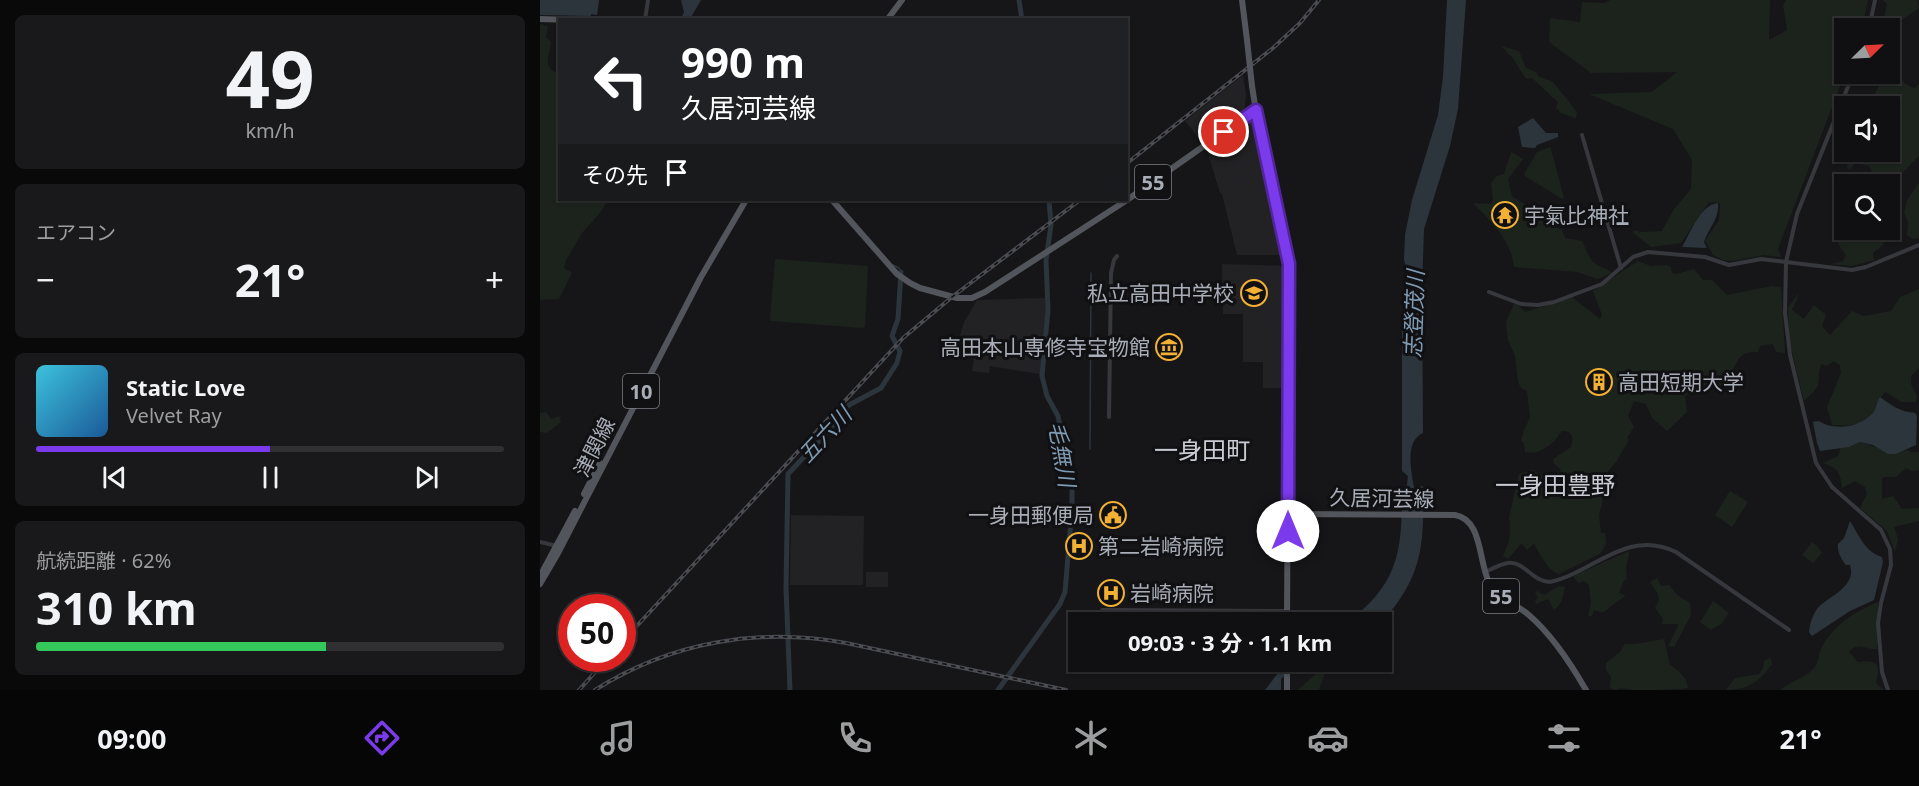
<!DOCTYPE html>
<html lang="ja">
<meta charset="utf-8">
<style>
:root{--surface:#101012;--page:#19191b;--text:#f1f3f6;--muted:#9c9d9f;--line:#303032;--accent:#7c3aed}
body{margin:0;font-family:"Noto Sans","Noto Sans JP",sans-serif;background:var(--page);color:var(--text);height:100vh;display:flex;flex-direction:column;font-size:22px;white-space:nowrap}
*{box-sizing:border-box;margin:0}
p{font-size:20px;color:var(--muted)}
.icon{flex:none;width:33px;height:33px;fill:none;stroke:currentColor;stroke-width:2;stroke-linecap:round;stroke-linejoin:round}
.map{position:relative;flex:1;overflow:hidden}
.details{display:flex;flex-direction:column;gap:15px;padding:15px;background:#09090a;width:540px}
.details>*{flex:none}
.guide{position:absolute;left:18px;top:18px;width:570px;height:183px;border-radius:0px;box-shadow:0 2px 4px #0004,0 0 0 2px var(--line);background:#202124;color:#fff;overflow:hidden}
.needle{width:39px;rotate:66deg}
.fabs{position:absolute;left:1294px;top:18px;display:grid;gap:12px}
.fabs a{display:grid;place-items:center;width:66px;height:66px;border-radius:0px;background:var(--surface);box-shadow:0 2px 4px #0004,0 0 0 2px var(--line);font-size:30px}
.speed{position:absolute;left:18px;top:594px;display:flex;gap:12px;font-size:30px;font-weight:700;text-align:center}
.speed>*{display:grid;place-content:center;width:78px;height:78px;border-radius:50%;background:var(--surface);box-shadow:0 2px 4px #0004,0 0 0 2px var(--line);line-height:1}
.speed .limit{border:9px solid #d22;background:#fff;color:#111}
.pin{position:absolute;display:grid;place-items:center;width:51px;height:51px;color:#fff;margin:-26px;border:3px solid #fff;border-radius:50%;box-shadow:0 2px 6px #0007}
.me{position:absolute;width:66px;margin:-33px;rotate:0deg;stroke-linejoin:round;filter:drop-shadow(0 0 4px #0008)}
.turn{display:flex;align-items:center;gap:21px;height:126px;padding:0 24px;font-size:27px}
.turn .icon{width:78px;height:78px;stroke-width:2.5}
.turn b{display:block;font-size:42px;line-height:51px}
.then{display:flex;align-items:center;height:57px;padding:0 24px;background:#0003;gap:12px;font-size:22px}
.big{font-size:45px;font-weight:700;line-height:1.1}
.details .widget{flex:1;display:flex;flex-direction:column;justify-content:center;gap:9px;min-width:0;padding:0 21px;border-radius:9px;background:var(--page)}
.details .dial{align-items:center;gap:0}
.dial b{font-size:78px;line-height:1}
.song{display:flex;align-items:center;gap:18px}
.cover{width:72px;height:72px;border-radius:9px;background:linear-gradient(135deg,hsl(190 70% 55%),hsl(210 70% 35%))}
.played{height:6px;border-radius:3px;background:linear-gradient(90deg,var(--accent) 50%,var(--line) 50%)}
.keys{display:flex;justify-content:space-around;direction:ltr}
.heat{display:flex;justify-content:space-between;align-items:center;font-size:33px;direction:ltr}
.charge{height:9px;border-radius:4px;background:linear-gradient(90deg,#34c759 62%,var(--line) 0)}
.trip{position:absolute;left:528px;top:612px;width:324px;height:60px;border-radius:0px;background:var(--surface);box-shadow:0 2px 4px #0004,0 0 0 2px var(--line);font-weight:700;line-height:60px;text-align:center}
.tab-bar{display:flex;height:96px;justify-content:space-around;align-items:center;background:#060607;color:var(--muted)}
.tab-bar .icon{width:42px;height:42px}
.tab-bar .on{color:var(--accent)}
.tab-bar b{font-size:27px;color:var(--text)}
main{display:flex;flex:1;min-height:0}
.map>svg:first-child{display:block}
</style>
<main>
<section class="details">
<div class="widget dial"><b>49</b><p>km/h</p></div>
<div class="widget"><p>エアコン</p>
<div class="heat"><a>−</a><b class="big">21°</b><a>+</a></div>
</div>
<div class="widget">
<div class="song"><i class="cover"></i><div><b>Static Love</b><p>Velvet Ray</p></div></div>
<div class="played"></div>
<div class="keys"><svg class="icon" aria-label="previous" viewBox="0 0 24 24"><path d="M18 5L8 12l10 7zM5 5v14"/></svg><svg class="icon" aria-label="pause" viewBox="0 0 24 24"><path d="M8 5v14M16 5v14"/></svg><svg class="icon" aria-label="next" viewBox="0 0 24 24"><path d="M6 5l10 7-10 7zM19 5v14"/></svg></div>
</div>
<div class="widget"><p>航続距離 · 62%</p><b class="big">310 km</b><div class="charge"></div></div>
</section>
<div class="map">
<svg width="1379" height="690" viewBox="0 0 1379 690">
<rect width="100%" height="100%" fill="#161618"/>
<g fill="#222225">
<polygon points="703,75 706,94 704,114 664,144 645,121"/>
<polygon points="712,118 743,255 697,255 682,194 680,193 666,147 701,122"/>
<polygon points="682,264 746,266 746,388 723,388 723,362 703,362 703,314 683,314"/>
<polygon points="505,298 506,309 500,374 450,366 449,373 432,371 437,339 420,336 424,322 437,300"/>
<polygon points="251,515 324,516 323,585 250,585"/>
<rect x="326" y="572" width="22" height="15"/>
</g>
<g fill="#1c231d">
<polygon points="1070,0 1230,0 1229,40 1247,30 1243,5 1246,0 1328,0 1322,28 1305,28 1305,73 1238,249 1241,257 1224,255 1193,261 1183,260 1173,255 1165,241 1179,220 1180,203 1169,202 1141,243 1111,247 1092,232 1098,230 1099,233 1101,232 1122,231 1134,209 1151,189 1152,160 1133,129 1049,94 1112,92 1137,72 1051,73 1009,42 1010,18 1040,22 1042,2 1065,3"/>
<polygon points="1343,0 1377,0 1379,8 1350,28 1342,28 1347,4"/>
<path d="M0,24L8,26L6,37L11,42C10,56 1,67 19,74L20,200H68L60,213L42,233L26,260L24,268L32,273L19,299L0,300Z"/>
<polygon points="961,46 979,51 986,68 996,72 998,76 1013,82 1037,112 1036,118 1021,113 1016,108 1018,102 992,78 986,79 972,57"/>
<path d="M1352,68L1356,69C1361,79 1364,86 1375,88L1379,84V156L1363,172L1358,185L1350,193V184H1322V181L1332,171L1329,166L1315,163L1310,170L1307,167L1309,161L1320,152H1350V106H1334L1331,102L1339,86L1348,74H1350Z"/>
<polygon points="1010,147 1011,149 1024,198 1022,199 985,176 984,174 997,152"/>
<path d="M971,152L983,159L968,179L972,196L997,213L1002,221L1022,230L1025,238L1042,241C1046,249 1050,263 1059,266C1065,269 1067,268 1072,273L1058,279L1037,272L974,267C971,239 952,223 933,203L951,204L953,200L951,183L957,176L964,174Z"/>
<polygon points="1379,183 1379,238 1373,239 1367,235 1368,222 1364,213 1367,200"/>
<path d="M1299,229L1305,230H1347L1343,245L1333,253L1334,260L1312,266L1291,264L1303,261L1306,255C1299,245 1293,240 1299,229Z"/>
<polygon points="235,259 328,266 325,326 323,328 231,321 230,320"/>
<path d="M1098,261L1111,266L1127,265L1131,267L1132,273L1137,274L1154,269L1163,280H1172L1187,295L1232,286L1241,287L1245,353L1236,352L1233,344L1220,346L1218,352C1196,351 1198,363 1189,378L1193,385C1180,389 1174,381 1161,394L1156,391L1145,396L1147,412L1127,431L1112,418L1106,404L1094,401L1088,416L1094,427L1087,438L1089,440L1076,462L1066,474L1070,480L1062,494L1063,500L1059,515L1061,533H1065L1066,544L1061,553L1019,574C1008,571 999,553 994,543L987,550L982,544H981L968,559L963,556L969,541L970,527L969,517L979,474L992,470L1010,479L1017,475L1021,470L1014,463L1013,459L1031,447L1033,438L1029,432L1022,431C1014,443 1001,456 985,452L984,443L981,441L984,430L990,418L987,391L981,388L978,382L975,356L968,340L966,322L974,304L978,305L985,312L1032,297L1060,319L1062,315L1053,291Z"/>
<path d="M1379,289V368L1371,376V384L1377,396L1376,402H1361L1346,392C1334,402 1340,404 1334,413C1323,427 1307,426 1292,425L1287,407L1301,373L1300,365L1294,361L1286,366L1282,364C1277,372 1280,376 1278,384C1276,391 1269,396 1264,401L1249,340L1248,307L1258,294V297L1252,310L1264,319L1274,305L1286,315L1282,326L1290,335L1312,311L1324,316L1351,311L1360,297Z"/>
<polygon points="6,412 11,419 19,416 21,422 7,433 0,432 0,413"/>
<path d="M1320,442C1336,446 1350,456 1368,450L1371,452H1379V470L1372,471L1366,468L1356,477H1344L1342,479V499L1353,496L1362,509L1379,508V521L1354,527L1358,539L1355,552L1347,531L1320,508L1327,494L1325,487L1315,481L1302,488C1300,472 1299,469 1283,463L1298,456L1301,447H1309Z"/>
<polygon points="1190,491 1208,502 1192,527 1175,515"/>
<polygon points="1272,542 1277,546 1282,553 1273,563 1262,555"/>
<path d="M1089,551V555L1086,567L1087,578L1083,582L1079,593L1085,595L1084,597C1078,600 1065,612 1064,612C1061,613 1058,611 1054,610L1052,616H1048L1051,603L1049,585L1044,581L1038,583L1033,576Z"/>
<polygon points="1117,578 1121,586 1129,585 1137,595 1150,603 1151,615 1134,647 1128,646 1138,626 1138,624 1122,624 1123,619 1115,608 1119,600 1118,594 1110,582"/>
<path d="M1019,586L1025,587C1023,597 1022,604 1014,610L1008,599L996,604L995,602L998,597L995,593L997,591L1004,595Z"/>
<polygon points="1173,601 1189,613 1181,624 1171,630 1160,622"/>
<path d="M1338,602L1337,649C1327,650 1318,641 1309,652L1318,662C1338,660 1341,664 1336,683L1344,690H1240C1251,681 1266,678 1275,667C1279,661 1278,655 1281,649C1292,626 1315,611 1338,602Z"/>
<path d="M1124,639L1130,665C1139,671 1147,677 1148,688C1136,690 1107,690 1094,690C1086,689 1082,687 1075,690L1070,688L1071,677L1066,670V663L1080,652L1085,644H1095Z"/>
<path d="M1230,658L1232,664C1220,681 1208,690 1186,690L1195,678L1219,674L1223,668L1224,661Z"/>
<polygon points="782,668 785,673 779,690 758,690"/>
</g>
<g fill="#2c353c">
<polygon points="0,0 59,0 57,15 51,14 51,16 0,15"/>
<polygon points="141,0 161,0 150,19 141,19 144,12"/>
<path d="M907,0H926L918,109L910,146L884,229L882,289L883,433C860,443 875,486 878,508V487L882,486L883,487C884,545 883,575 843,621L841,622H808C859,583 862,551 862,490L867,485L868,476L862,471V321L871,298L873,285L871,284L864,260L865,235L872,200L898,115L903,77Z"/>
<polygon points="993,118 1006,133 1018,133 1018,137 997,145 995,148 982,147 978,127"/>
<path d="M1178,203C1179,220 1169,227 1164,242L1167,248L1142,247C1151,232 1160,205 1178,203Z"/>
<path d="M1340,397C1351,405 1360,412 1375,413L1377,416L1376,445L1356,454H1348L1333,445L1320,442L1309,447L1280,451L1277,443L1273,422C1280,420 1281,423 1287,425C1303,429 1320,426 1332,414C1337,409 1336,402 1340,397Z"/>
<path d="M1310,521C1318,534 1326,553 1342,557L1343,562L1334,600L1310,611L1272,636L1269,632C1270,624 1272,616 1277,609C1285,598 1318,587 1310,565H1306C1301,559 1297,551 1298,544L1304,538Z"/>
<path d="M750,662H784C770,670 753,668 741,679V690H725L738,673Z"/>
</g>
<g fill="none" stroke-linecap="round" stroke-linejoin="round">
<g stroke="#2c353c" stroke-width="1.5">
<polyline points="353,265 359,268 361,272"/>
<polyline points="550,449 551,273"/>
</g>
<g stroke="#2c353c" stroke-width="5">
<polyline points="479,0 482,20"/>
<polyline points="250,690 246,588 248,474 291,428 309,405 341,388 357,363 360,351 352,336 358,319 361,272"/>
<polyline points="458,690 520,604 525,592 532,509 532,489 518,416 507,396 502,376 508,310 506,260 511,225 509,200"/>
</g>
<g stroke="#37383d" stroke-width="4">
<polyline points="105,20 108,0"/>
<polyline points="1329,28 1335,0"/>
<polyline points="1313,74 1257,214 1246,262 1245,313 1250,355 1276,463 1292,487 1341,530 1350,549 1351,565 1341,603 1338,623 1342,672 1348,690"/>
<polyline points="1042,135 1081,268"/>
<polyline points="949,292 981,304 998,305 1014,302 1062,284 1093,257 1108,252 1165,257 1189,265 1221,259 1312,270 1326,267 1379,245"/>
<polyline points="569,417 571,273 574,260 577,256"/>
<polyline points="0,542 17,546"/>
<path d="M945,572C952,569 960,564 968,563C985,561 992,582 1010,582C1055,572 1086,528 1136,552L1249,630"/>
<polyline points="562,610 747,611"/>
</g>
<g stroke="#53555c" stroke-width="6">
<polyline points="702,0 707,40"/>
<polyline points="0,19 30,20"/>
<polyline points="347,20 362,0"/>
<polyline points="712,86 719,131 749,264 747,622"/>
<polyline points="292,200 357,274 370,283 380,288 417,298 432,298 445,292 587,200 715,110"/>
<polyline points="44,494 60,463"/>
<path d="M748,514L915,515C945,520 937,568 953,589C960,600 980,606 990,616C1013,636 1031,664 1046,690"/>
<polyline points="0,576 35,511"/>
<polyline points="0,584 17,555 161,277 206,200"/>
<polyline points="747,690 747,662"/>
</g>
<defs>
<g id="rail">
<polyline points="586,164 733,48 760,23 779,0"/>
<polyline points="82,642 363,338 412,297 540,200"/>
<polyline points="39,690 68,658"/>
<path d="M55,690C131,642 218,627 306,643L526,690"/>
</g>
</defs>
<use href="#rail" stroke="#4a4c52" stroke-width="4"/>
<use href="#rail" stroke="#111113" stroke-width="1.5" stroke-dasharray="4.5" stroke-linecap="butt"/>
<polyline stroke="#53555c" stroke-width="6" points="707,40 712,86"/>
</g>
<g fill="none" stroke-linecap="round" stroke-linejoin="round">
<defs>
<polyline id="route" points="684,132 716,110 749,264 748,531"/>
</defs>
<use href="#route" stroke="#51269a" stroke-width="15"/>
<use href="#route" stroke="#7c3aed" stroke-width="10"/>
</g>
<defs>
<symbol id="temple-ring" viewBox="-11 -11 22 22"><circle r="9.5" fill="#111113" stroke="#f2b134" stroke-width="1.5"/><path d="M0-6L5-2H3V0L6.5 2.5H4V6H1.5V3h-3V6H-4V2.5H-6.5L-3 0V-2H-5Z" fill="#f2b134"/></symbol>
<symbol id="school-ring" viewBox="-11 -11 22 22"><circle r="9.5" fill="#111113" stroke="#f2b134" stroke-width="1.5"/><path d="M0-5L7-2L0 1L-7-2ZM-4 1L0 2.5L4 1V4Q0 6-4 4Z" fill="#f2b134"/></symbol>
<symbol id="museum-ring" viewBox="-11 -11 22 22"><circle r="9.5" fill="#111113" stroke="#f2b134" stroke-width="1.5"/><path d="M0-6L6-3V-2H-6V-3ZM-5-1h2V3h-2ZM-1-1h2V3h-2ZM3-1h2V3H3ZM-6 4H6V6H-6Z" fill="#f2b134"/></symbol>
<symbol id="building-ring" viewBox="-11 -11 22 22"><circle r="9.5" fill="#111113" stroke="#f2b134" stroke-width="1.5"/><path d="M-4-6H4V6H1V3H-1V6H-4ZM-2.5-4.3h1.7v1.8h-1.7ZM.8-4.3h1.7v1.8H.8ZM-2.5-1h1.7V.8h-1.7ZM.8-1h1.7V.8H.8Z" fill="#f2b134"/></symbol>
<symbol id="civic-ring" viewBox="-11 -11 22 22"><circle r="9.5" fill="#111113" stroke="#f2b134" stroke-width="1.5"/><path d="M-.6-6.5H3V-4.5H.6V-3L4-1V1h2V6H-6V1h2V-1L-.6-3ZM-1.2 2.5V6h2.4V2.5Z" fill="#f2b134"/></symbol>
<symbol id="hospital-ring" viewBox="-11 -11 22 22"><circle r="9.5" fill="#111113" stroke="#f2b134" stroke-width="1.5"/><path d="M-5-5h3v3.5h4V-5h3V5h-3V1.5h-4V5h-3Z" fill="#f2b134"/></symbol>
</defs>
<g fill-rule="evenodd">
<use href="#temple-ring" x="950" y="200" width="30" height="30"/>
<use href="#school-ring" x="699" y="278" width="30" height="30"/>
<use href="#museum-ring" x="614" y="332" width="30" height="30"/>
<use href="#building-ring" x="1044" y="367" width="30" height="30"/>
<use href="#civic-ring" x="558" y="500" width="30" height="30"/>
<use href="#hospital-ring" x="524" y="531" width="30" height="30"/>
<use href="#hospital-ring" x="556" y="578" width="30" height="30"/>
</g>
<g text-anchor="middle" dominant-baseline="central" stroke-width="6" stroke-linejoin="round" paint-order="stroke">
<g fill="#111113" stroke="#7b7e86" stroke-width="1.5">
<rect x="595" y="165" width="36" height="34" rx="4.5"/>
<rect x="83" y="374" width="36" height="34" rx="4.5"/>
<rect x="943" y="579" width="36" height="34" rx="4.5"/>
</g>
<g font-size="20" font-weight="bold" fill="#a8adb8">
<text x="613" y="182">55</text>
<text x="101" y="391">10</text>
<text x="961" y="596">55</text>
</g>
<g font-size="21" fill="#a8adb8" stroke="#111113" text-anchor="start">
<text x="984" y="215">宇氣比神社</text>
<text x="694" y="293" text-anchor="end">私立高田中学校</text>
<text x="610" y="347" text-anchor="end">高田本山専修寺宝物館</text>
<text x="1078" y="382">高田短期大学</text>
<text x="554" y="515" text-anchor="end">一身田郵便局</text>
<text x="558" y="546">第二岩崎病院</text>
<text x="590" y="593">岩崎病院</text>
</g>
<g font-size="21" fill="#a8adb8" stroke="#111113">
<text transform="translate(54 447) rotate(-63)">津関線</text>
<text transform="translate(842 498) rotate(1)">久居河芸線</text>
</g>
<g font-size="22" font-style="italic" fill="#7f9bb3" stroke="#111113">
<text transform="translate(873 314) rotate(-88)">志登茂川</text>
<text transform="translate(284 434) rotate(-47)">五六川</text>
<text transform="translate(523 454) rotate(80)">毛無川</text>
</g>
<g font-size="24" fill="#c9ccd4" stroke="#111113">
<text x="662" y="449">一身田町</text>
<text x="1015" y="484">一身田豊野</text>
</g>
</g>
</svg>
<div class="fabs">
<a><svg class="needle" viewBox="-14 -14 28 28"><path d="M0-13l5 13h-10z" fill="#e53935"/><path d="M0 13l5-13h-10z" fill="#9c9d9f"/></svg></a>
<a><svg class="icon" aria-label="sound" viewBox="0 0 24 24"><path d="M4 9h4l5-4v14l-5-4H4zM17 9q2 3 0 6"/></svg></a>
<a><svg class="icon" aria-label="search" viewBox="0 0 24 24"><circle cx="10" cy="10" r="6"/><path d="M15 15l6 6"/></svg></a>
</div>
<div class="speed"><div class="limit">50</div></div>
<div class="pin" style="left:684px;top:132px;background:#d93025"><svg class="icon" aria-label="arrive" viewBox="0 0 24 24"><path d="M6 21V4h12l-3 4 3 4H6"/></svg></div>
<svg class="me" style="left:748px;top:531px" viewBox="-20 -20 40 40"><circle r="19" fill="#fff"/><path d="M0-13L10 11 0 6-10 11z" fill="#7c3aed"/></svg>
<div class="trip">09:03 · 3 分 · 1.1 km</div>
<div class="guide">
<div class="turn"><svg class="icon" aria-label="left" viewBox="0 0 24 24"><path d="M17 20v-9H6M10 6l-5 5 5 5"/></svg><div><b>990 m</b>久居河芸線</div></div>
<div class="then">その先<svg class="icon" aria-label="arrive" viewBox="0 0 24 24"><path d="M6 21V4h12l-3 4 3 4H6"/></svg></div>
</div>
</div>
</main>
<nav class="tab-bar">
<b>09:00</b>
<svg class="icon on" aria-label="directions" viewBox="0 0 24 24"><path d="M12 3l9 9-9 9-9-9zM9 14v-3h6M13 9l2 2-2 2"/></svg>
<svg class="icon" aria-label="music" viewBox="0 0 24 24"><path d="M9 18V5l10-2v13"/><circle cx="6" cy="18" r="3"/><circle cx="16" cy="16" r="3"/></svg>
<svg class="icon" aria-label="phone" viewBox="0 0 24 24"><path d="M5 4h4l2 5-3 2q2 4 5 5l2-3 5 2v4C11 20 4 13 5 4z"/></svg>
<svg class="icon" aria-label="climate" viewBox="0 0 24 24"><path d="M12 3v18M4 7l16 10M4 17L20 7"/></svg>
<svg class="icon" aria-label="car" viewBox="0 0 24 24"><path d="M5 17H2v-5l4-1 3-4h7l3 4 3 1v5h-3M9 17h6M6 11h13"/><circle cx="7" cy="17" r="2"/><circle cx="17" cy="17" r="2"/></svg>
<svg class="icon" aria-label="filters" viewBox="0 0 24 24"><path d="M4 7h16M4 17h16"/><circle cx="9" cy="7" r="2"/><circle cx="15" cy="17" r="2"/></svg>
<b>21°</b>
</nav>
